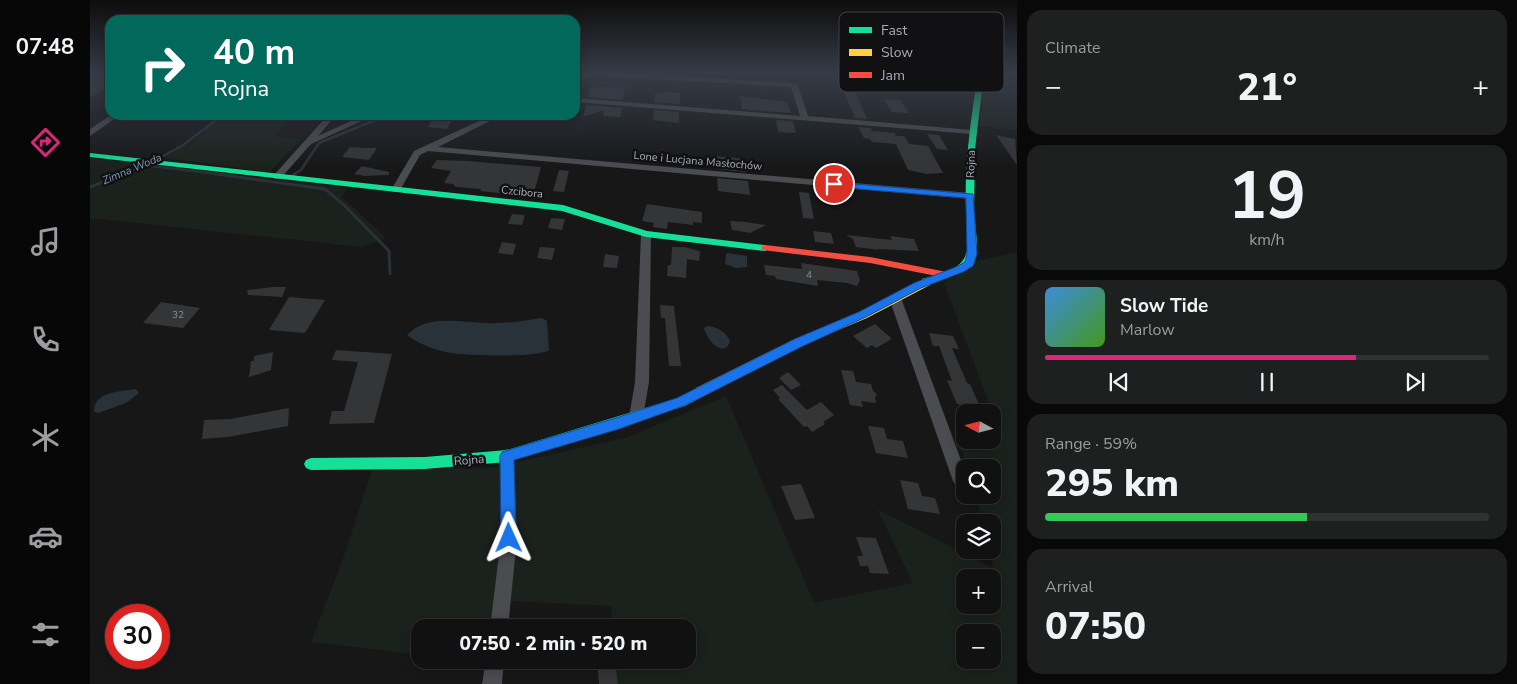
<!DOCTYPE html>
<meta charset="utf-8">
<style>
:root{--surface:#111;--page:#1e1f1f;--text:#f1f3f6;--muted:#9c9d9f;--line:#303131;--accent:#db2777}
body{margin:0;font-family:"Nunito Sans",sans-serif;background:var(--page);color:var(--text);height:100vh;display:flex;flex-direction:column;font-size:19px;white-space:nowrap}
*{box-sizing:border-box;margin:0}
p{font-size:16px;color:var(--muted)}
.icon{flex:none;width:28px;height:28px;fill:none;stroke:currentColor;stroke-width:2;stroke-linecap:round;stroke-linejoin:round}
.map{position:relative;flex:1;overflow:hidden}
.side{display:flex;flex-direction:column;gap:10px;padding:10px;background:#090909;width:500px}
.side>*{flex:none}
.top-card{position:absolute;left:15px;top:15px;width:475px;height:105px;border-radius:15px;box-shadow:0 2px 12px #0003,0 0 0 1px var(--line);background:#00695c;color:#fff;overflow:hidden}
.needle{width:32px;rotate:277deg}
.fabs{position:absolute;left:866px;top:404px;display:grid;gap:10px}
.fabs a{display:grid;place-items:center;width:45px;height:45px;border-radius:10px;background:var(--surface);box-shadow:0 2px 12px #0003,0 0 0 1px var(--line);font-size:25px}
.speed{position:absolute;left:15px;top:604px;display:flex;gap:10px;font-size:25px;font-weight:700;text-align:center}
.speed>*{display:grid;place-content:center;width:65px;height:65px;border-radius:50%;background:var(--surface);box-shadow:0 2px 12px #0003,0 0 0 1px var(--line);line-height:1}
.speed .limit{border:8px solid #d22;background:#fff;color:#111}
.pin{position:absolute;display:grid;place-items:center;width:42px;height:42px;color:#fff;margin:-21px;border:2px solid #fff;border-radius:50%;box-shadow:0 1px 5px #0007}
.me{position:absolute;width:55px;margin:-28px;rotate:359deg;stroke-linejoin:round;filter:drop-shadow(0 0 4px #0008)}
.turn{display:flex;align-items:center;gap:18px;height:105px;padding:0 25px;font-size:22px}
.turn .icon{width:65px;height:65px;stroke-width:2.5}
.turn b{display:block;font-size:35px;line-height:42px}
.big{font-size:38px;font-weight:800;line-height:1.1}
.side .widget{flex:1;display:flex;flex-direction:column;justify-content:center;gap:8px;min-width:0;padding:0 18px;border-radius:15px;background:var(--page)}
.side .dial{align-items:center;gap:0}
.dial b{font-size:65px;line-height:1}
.song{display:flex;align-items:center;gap:15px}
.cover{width:60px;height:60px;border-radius:8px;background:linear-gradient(135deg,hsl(210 70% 55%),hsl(100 70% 35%))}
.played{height:5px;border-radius:2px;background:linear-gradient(90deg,var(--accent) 70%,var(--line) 70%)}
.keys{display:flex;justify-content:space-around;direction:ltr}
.heat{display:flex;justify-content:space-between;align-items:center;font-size:28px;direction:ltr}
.charge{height:8px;border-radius:4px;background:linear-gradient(90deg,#34c759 59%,var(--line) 0)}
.trip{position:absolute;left:321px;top:619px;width:285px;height:50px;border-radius:15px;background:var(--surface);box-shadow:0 2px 12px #0003,0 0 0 1px var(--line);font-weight:800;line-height:50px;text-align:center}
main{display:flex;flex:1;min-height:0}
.tabs{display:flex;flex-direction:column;width:90px;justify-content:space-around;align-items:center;background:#070707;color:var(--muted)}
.tabs .icon{width:35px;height:35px}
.tabs .on{color:var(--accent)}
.tabs b{font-size:22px;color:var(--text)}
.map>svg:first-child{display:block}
</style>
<main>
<nav class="tabs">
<b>07:48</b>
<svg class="icon on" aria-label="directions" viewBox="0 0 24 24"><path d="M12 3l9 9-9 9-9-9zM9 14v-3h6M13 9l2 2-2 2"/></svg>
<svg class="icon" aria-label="music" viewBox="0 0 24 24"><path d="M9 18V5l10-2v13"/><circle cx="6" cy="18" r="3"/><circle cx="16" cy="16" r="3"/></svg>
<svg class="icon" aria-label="phone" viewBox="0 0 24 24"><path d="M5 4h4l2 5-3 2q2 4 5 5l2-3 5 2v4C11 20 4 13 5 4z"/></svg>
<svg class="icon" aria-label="climate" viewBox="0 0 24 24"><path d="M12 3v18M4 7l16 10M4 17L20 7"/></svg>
<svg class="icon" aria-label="car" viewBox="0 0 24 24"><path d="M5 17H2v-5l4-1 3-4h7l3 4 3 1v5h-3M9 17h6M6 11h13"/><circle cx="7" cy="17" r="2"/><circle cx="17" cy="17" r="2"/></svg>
<svg class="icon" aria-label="filters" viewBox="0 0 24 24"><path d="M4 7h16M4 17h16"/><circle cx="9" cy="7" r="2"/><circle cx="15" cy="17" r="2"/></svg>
</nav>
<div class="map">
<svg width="927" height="684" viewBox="0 0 927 684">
<rect width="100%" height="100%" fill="#171717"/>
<g fill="#1b211c" fill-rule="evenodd">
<polygon points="896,73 927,73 927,130 889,126"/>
<polygon points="127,115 234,115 229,120 201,118 185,136 211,139 180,172 74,158 115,132 114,126"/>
<polygon points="0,158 258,188 252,197 296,238 271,247 0,218"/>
<path d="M927,252V684H528L526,660H598V628L523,627L521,606L420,601L416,627L330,628V655L221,642L254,556L282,470L400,468L538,437L636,396L724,603L823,583L787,509L903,568L899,550H902V522H893L886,495H902V468L878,467L863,428H875V440H902L903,430H909L854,283L888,261ZM875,578H902V605H875ZM875,632H902V660H875Z"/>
</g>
<g fill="#2a3239">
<polygon points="638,253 657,256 657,267 646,268 635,264 636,254"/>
<path d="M452,318L457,321L459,350C449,358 371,356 356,352C342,349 329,344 317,335C336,314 370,322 395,323C414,324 434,321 452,318Z"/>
<path d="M618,326C627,327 637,332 640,342C633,359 616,339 614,328Z"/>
<path d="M46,389L49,393L36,403L8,413L4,412C4,390 32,392 46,389Z"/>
</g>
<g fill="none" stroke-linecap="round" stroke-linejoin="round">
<g stroke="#2a3239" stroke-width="2.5">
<polyline points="66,160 93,145 133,115"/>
<polyline points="53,165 136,175"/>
<polyline points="30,175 55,165"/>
<polyline points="203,175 211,170 229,143 298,115"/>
</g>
<g stroke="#2a3239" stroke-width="3">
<polyline points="126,174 235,189 254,205 299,251 300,274"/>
<polyline points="202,176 205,174"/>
<polyline points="0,187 33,174"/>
</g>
</g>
<g fill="#343537">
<polygon points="0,77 20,78 20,84 0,98"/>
<polygon points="535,86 533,100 498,97 500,88 505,88 505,87 527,88"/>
<polygon points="577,92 590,93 590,104 564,102 565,94"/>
<polygon points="754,92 766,93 777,119 765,118"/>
<polygon points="650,96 697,102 701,113 652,109"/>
<polygon points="793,99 810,100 819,113 802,112"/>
<polygon points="496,105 532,108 530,117 513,116 514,110 493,117"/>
<polygon points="564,110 589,112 589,123 563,120"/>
<polygon points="345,115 365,115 357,129 338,127"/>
<polygon points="686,120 703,121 706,133 688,132"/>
<polygon points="768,127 781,128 782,131 805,133 806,136 814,136 819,144 838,146 853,173 837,174 818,170 806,144 782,142 780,139 774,138"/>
<polygon points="837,134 849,135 858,150 847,149"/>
<polygon points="906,135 925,139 927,165"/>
<polygon points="260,147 275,148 287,148 279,160 252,157"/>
<polygon points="625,156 654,159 656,172 626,169"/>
<polygon points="347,160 377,161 451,167 443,196 438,196 390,191 391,189 366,187 363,184 354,183 361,171 341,168"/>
<polygon points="272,166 299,172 299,175 275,176 264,174"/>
<polygon points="469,170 479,171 474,192 463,191"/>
<polygon points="627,178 658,181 660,195 628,191"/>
<polygon points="709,192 719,193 724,219 713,218"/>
<polygon points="557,204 612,212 612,223 603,222 603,225 578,222 577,229 563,227 564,223 552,221"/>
<polygon points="422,214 435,215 432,225 418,224"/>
<polygon points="461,218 475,219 472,230 458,228"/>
<polygon points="640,221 655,222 676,225 660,233 649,231 642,230"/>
<polygon points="723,231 741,233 744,244 725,242"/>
<polygon points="756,235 802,240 800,236 824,239 829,251 789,249 789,250 766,247 763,239"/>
<polygon points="412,242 426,244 423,255 408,253"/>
<polygon points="450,247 465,248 462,260 447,258"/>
<polygon points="582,247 594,247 610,251 609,261 597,259 596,278 577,276 578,265 581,265"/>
<polygon points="515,254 529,256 527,268 513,267"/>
<polygon points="711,263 767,271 770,280 767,286 757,283 727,280 728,286 686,279 685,276 676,275 674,265 712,269"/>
<polygon points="183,287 196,287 192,297 158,295 157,290"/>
<polygon points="199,297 235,300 215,333 179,330"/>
<polygon points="71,302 110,308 93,328 53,323"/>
<polygon points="570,305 584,306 591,366 579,366 575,318 579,318 571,318"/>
<polygon points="785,324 801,338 800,340 786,348 782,345 777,348 763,336"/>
<polygon points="839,333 863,336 869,349 862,348 877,383 880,384 890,407 867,404 857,380 862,381 849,346 843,346"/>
<polygon points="246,350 302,354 284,423 239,424 242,411 254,411 268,362 242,360"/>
<polygon points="183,352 181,370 159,377 161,361 164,361 164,356"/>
<polygon points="751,370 763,371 766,382 781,384 783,391 787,394 785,397 786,403 771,401 773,407 760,405"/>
<polygon points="698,372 711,385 701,390 689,378"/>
<polygon points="692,385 717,410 731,402 744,415 733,422 735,424 722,432 717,426 714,427 688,399 690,398 683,390"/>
<polygon points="199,408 198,426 138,437 112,439 114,420 140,419"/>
<polygon points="778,426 794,428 797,439 813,441 818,458 786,453"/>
<polygon points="810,480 828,483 832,496 845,498 850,514 818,509"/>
<polygon points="711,484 725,518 705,520 691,486"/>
<polygon points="766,537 786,538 799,574 780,573 778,566 770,566 767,556 773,556"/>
<polygon points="507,660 525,660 528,684 509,684"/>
</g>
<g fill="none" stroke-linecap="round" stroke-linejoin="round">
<g fill="#4b4c50" fill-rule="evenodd">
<polygon points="494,73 530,73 704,83 708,85 718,116 882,130 886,132 882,134 485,102 485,98 710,116 701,87 504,76 485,82 485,77"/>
<polygon points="21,115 30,115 0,136 0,129"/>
<polygon points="238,115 246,115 228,136 274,115 285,115 221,144 190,179 184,179 184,175"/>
<polygon points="402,115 412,115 348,147 880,193 885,196 880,199 338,151 330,155 309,192 303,192 301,190 324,151"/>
<polygon points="556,231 561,234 559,382 553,417 551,421 546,423 541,421 539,417 545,382 551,234"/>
<polygon points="805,294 811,298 875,471 875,487 871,488 866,486 863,481 799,298"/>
<polygon points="417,449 422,451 424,456 427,538 418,628 400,628 411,538 410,456 412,451"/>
<polygon points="396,660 414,660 412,684 392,684"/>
</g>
<g fill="#16e098" fill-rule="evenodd">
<path d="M888,73H894L885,149L884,210L887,242L885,258L877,270L836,286L831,282L832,279C845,275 866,271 873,260C882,248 876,225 876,211C874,164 881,119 888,73Z"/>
<polygon points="0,153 473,205 557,231 675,245 680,248 675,251 556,237 472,211 0,157"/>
<polygon points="610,387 614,388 616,392 614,396 595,406 417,462 335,469 221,470 216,468 214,464 216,460 221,458 335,457 417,450 588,398"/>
</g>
<polygon fill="#ffcf43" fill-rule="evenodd" points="836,278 841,282 840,285 777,318 713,345 614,396 610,397 606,396 604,392 606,388 705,339 769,312"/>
<polygon fill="#f24e42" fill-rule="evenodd" points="675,245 780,257 857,272 862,275 857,278 780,263 672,250 672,246"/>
</g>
<linearGradient id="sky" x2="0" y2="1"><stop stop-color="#0d0d0d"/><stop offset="0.43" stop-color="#363c47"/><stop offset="1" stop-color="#363c47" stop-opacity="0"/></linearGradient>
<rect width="927" height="169" fill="url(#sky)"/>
<polygon fill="#1a73e8" stroke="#114b97" points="741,182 883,194 887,254 883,266 873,272 831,288 776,317 713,346 596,405 529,429 424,460 426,538 424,544 419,546 413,544 411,538 410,456 412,452 529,417 587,398 705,339 769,312 824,283 866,267 875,262 877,254 876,198 744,187 739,184"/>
<g text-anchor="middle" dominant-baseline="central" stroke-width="5" stroke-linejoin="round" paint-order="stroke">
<g font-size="10" fill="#8b8f98">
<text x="719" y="275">4</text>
<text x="88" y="315">32</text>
</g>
<g font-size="11" fill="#a8adb8" stroke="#111113">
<text transform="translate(608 161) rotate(5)">Lone i Lucjana Masłochów</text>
<text transform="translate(881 164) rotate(-88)">Rojna</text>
<text transform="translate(432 192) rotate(6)">Czcibora</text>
</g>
<g font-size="11" font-style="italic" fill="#7f9bb3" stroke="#111113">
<text transform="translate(42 169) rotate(-23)">Zimna Woda</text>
</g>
<g font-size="12" fill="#a8adb8" stroke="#111113">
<text transform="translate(379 460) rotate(-5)">Rojna</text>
</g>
</g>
<rect x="749" y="12" width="165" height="80" rx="8" fill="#111113" stroke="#3e4045" stroke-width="1"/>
<rect x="759" y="27" width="23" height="6" fill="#16e098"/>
<rect x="759" y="49" width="23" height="7" fill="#ffcf43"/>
<rect x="759" y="72" width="23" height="6" fill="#f24e42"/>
<g font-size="14" fill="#a8adb8">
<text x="791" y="35">Fast</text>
<text x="791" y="57">Slow</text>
<text x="791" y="80">Jam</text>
</g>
</svg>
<div class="fabs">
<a><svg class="needle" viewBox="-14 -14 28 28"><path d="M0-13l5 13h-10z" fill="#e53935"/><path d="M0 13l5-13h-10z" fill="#9c9d9f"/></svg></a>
<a><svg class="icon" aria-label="search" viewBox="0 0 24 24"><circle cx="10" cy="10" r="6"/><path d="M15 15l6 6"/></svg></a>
<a><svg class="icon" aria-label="layers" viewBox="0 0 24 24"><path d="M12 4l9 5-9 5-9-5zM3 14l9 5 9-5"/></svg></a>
<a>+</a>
<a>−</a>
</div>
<div class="speed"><div class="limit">30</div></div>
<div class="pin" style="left:744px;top:184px;background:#d93025"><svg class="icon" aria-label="arrive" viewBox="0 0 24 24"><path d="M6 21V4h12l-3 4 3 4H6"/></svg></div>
<svg class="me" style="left:419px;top:538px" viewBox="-20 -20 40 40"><path d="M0-17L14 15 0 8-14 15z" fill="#1a73e8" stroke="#fff" stroke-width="4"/></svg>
<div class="trip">07:50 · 2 min · 520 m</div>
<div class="top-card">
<div class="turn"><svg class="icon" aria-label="right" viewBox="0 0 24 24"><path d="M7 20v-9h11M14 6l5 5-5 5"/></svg><div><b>40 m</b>Rojna</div></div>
</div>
</div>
<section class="side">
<div class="widget"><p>Climate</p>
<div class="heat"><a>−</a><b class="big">21°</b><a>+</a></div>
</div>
<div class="widget dial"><b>19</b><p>km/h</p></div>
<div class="widget">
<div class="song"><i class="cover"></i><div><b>Slow Tide</b><p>Marlow</p></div></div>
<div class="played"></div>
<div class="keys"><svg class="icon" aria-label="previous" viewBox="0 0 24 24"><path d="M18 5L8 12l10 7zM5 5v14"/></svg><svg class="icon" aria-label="pause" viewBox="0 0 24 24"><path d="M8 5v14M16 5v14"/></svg><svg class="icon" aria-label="next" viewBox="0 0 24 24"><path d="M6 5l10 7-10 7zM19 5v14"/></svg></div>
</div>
<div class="widget"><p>Range · 59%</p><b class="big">295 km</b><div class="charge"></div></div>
<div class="widget"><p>Arrival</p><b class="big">07:50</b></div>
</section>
</main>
